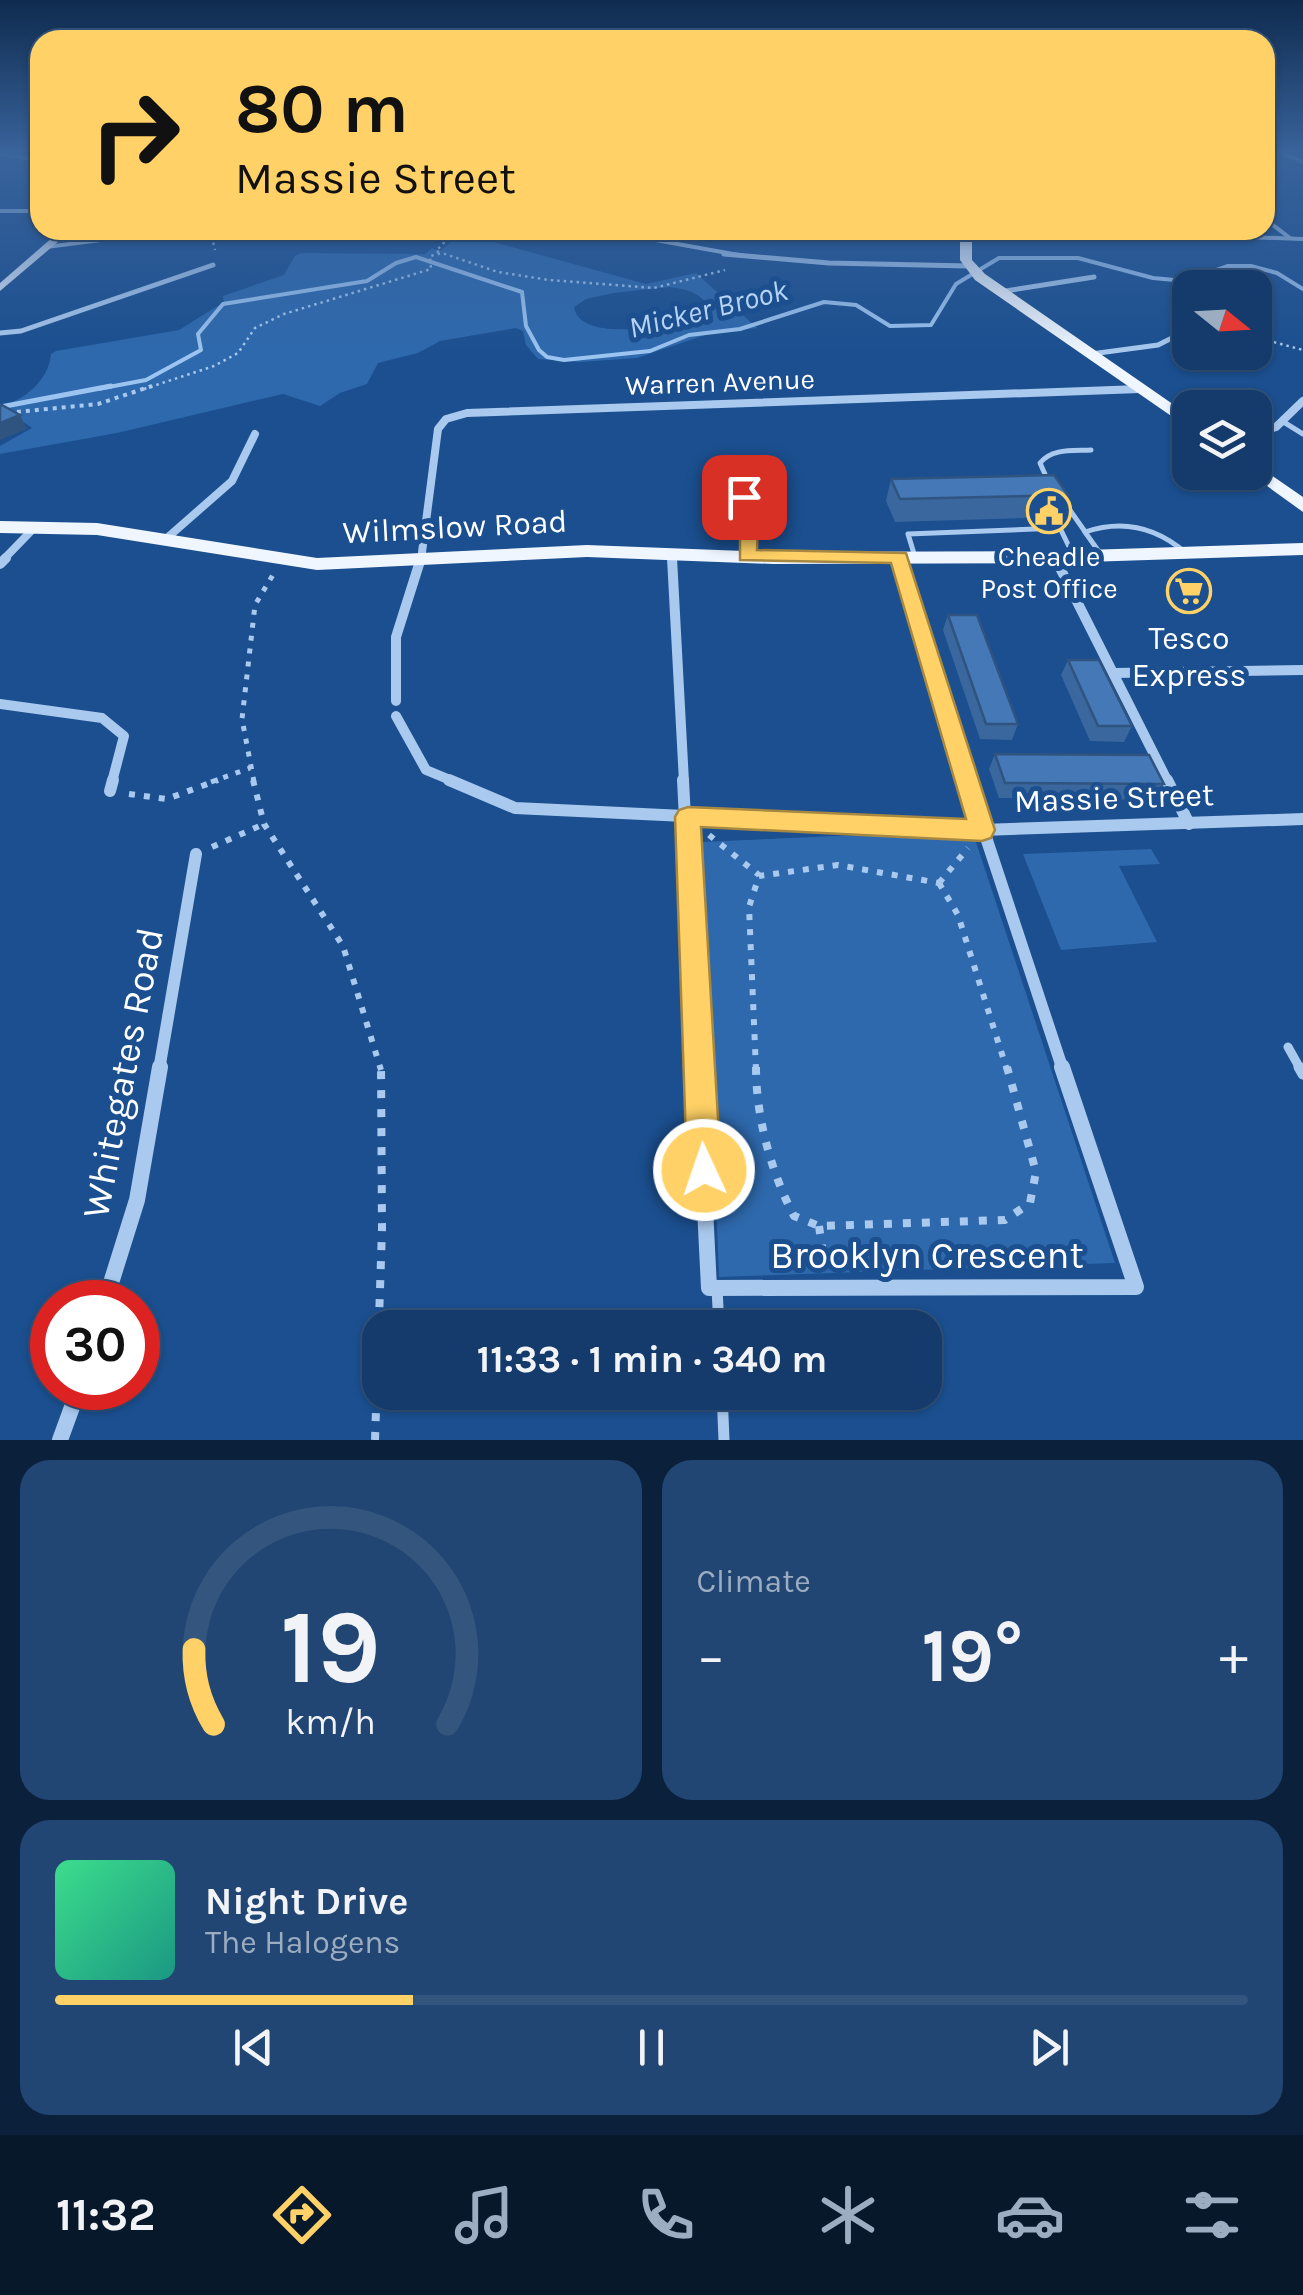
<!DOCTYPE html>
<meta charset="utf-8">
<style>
:root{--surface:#143b6b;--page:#214673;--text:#f1f3f6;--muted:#9dadc1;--line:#33557e;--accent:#ffd166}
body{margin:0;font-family:Karla,sans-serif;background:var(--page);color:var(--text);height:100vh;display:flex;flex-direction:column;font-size:38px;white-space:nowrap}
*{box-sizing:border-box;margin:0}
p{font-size:32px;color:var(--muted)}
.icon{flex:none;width:55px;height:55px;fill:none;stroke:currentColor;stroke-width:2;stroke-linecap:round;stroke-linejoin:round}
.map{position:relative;height:1440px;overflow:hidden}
.panel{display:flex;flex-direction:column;gap:20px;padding:20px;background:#0b203b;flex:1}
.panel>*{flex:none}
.hud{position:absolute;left:30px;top:30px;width:1245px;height:210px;border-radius:30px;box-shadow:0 2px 8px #0004,0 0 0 2px var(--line);background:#ffd166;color:#111;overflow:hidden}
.needle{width:65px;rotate:108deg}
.controls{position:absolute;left:1172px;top:270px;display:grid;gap:20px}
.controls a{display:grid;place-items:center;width:100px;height:100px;border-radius:20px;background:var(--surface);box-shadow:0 2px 8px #0004,0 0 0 2px var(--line);font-size:50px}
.speed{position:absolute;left:30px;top:1280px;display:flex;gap:20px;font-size:50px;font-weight:700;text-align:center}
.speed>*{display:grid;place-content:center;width:130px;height:130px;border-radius:50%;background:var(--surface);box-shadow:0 2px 8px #0004,0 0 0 2px var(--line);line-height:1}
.speed .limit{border:15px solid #d22;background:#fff;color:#111}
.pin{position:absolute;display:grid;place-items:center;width:85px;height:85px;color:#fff;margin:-42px;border-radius:20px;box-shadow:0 5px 15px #0006}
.me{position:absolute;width:110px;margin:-55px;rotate:357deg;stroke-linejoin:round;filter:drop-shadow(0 0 8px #0008)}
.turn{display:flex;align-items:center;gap:35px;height:210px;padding:0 40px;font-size:45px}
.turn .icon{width:130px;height:130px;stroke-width:2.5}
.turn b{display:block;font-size:70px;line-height:85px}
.big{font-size:75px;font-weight:700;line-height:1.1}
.panel .widget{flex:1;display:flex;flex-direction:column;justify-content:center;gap:15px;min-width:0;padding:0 35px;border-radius:30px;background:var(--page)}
.panel .dial{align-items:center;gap:0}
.dial svg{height:260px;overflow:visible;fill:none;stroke:var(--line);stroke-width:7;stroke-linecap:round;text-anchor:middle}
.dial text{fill:var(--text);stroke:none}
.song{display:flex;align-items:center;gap:30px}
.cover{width:120px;height:120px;border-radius:15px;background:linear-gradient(135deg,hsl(150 70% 55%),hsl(170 70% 35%))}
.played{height:10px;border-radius:5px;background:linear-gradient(90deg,var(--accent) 30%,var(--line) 30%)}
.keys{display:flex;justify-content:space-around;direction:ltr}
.heat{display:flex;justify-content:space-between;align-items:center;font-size:55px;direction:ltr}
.panel .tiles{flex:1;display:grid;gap:20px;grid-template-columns:1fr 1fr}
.widget:last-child{grid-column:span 2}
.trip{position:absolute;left:362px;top:1310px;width:580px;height:100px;border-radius:30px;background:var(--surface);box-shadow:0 2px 8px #0004,0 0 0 2px var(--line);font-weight:700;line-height:100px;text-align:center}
.tabs{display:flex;height:160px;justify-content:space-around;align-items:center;background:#08182b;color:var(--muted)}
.tabs .icon{width:70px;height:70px}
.tabs .on{color:var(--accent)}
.tabs b{font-size:45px;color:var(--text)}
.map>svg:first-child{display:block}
</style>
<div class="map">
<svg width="1303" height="1440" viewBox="0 0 1303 1440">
<rect width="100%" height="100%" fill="#1b4f8f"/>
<g fill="#2e69ad" fill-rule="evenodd">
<path d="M461,233L646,284L696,273L757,328L708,334L637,358L580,362L538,359L526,345L523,331L516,328L440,341L418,353L378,363L367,384L340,393L320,406L283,394L117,433L0,454V446L32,428L0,406C25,401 49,379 51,354L56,351L179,330L224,302L223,296L284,275L295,256L301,253L425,254L432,248L440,251ZM669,287C686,289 697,291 708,305L706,310C682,325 580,346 574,307L586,299L613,293Z"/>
<polygon points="972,830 1115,1263 719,1277 702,842"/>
<polygon points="1151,849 1160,864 1119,866 1157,942 1061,950 1023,854"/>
</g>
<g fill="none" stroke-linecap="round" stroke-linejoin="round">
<polyline stroke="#9cc4f0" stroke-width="4" points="98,389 146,380 201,350 198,334 223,304 367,281 396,263 416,257 522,292 526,326 539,350 547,357 564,360 650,351 689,335 740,329 824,302 856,305 890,326 931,325 956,284 999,258 1078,258 1153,278 1185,281 1228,266 1251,266 1277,273 1303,289"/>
<polyline stroke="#9cc4f0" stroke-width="5" points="0,407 111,386"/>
<g stroke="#a9c9ee" stroke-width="2.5" stroke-dasharray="2.5 4" stroke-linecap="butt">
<polyline points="210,230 215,250"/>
<polyline points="439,252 436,251 456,230"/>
<polyline points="1255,337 1303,350"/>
<polyline points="144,389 214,366 238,353 255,328 284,314 431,269 430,256 442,253 498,272 549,280 654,288 725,270"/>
</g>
<polyline stroke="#a9c9ee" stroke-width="4" stroke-dasharray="4 5" stroke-linecap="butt" points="0,418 16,412 98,404 152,386"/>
<g stroke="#a9c9ee" stroke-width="5" stroke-dasharray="5 8" stroke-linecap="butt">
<polyline points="211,782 250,768"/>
<polyline points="254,782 242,719 255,605 274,573"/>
</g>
<g stroke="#a9c9ee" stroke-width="6" stroke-dasharray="6 9" stroke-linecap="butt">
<polyline points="253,780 264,824 343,946 381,1070"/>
<polyline points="129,794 167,799 218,780"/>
<polyline points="709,835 759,875"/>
<polyline points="212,847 264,824"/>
<polyline points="939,883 958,915 1007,1070"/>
<polyline points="939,883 968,848"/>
<polyline points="756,1070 749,907 759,876 838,865 939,883"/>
</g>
<g stroke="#a9c9ee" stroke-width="8" stroke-dasharray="8 11" stroke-linecap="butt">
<path d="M756,1067C756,1117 771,1172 794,1216L819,1226L1005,1220L1030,1203L1036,1172L1007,1067"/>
<polyline points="819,1226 825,1268"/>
<polyline points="375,1440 382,1229 381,1067"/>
</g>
<g stroke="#a9c9ee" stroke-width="5">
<polyline points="1282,421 1303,434"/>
<path d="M1048,481L1040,463C1052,448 1073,451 1091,450"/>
<polyline points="1060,496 1086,533"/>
<path d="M1102,556L1085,532C1123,519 1156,527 1186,553"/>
<polyline points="915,557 908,534 1060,528 1074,557"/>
</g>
<polyline stroke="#a9c9ee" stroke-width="9" points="1288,1047 1301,1070"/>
<g stroke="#a9c9ee" stroke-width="11">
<polyline points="1299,1067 1303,1074"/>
<polyline points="717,1288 719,1328"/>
<polyline points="722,1392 724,1440"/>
</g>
<g stroke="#a9c9ee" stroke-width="4">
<polyline points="1282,153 1303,162"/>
<polyline points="0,154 40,160"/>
<polyline points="0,211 40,211"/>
<polyline points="1265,219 1290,238"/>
<polyline points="600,230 744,256"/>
<polyline points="1044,230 1303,239"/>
<polyline points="46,247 180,230"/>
</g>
<g stroke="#a9c9ee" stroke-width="5">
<polyline points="724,254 829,263 969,266"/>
<polyline points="999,292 1094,277"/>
<polyline points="0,333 21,331 213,265"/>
<polyline points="1091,354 1158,345 1190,329"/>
</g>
<g stroke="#a9c9ee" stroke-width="8">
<polyline points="1255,434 1276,427 1303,401"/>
<polyline points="167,538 232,481 255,434"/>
<polyline points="672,553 672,560"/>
<polyline points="747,556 749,519 744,497 772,495"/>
<polyline points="1055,557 1057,560"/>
<polyline points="3,560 35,527"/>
<polyline points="421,560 438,429 446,419 467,413 1140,389"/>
</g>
<g stroke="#a9c9ee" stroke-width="10">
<polyline points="672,558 684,782"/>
<polyline points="899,558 968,782"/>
<polyline points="1055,558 1168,782"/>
<polyline points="0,564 6,558"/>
<polyline points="1115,673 1303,670"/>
<polyline points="396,701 396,637 421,558"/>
<polyline points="0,704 102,718 124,736 112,782"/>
<polyline points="396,716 426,770 455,782"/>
</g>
<g stroke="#a9c9ee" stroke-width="12">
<polyline points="449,780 515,808 982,830 1303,819"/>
<polyline points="683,780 698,1070"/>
<polyline points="967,780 1063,1070"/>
<polyline points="1167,780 1189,824"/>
<polyline points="110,791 113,780"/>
<polyline points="159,1070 196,854"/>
</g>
<g stroke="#a9c9ee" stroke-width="16">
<polyline points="698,1067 709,1288 1136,1287 1062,1067"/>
<polyline points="105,1302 137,1200 160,1067"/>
<polyline points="60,1440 79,1388"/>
</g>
<polygon fill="#d6e6fa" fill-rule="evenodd" points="61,230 72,230 0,291 0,283"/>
<g fill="#f0f6ff" fill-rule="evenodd">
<polygon points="971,230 984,230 972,242 972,260 985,274 1190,416 1190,429 975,280 960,260 960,241"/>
<polygon points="1255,464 1303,497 1303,512 1249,473 1255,472"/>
<polygon points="0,521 97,523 317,558 587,545 773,552 1055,551 1303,543 1303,555 1055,563 773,564 587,557 317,570 97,535 0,533"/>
</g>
</g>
<g fill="#3a679d">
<polygon points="1265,153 1275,160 1273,165 1265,164"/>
<polygon points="891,479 1068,495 1059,517 895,522 886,501"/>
<polygon points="948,615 1018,724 1012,740 980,739 943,630"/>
<polygon points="1068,660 1132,726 1124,742 1090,741 1061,675"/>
<polygon points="995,754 1164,784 1154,800 999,798 989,769"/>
</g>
<polygon fill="#305480" points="20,415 27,429 0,440 0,423"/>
<g fill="#4478b7" stroke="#305480" stroke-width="2.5">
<polygon points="1265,153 1268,153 1275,160 1265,159"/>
<polygon points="2,405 20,415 0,423 0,406"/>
<polygon points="1054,475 1068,495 900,499 891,479"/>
<polygon points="948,615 977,615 1018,724 986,724"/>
<polygon points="1068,660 1099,660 1132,726 1098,726"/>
<polygon points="995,754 1149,755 1164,784 1005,783"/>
</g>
<linearGradient id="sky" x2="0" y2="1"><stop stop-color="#0f2b4f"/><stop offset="0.43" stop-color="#39639b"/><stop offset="1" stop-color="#39639b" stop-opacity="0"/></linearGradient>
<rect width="1303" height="354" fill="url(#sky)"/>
<polygon fill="#ffd166" stroke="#a68842" stroke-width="2.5" points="744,492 753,497 758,519 757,550 906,553 995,830 991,838 982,841 701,827 721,1170 716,1182 704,1187 692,1182 687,1170 675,817 679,810 688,807 966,819 891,563 740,560 740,519 736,497"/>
<defs>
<symbol id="civic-ring" viewBox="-11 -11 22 22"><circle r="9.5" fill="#1b4f8f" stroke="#ffd166" stroke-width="1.5"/><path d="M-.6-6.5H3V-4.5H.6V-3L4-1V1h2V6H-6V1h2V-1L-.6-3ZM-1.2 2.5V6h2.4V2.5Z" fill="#ffd166"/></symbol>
<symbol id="supermarket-ring" viewBox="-11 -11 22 22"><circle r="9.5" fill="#1b4f8f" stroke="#ffd166" stroke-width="1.5"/><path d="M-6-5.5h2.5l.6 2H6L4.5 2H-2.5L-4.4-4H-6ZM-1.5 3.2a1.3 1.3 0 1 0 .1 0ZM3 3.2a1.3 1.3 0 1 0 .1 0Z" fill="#ffd166"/></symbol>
</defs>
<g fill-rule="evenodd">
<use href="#civic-ring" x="1024" y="486" width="50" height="50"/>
<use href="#supermarket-ring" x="1164" y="566" width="50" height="50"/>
</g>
<g text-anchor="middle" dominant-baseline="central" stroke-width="10" stroke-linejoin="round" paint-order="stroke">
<g font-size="28" fill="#fff" stroke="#1b4f8f">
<text transform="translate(720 382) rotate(-2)">Warren Avenue</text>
</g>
<g font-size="28" fill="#fff" stroke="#1b4f8f">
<text x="1049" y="556">Cheadle<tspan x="1049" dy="32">Post Office</tspan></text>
</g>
<g font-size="30" font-style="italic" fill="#b5d3f5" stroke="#1b4f8f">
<text transform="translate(708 309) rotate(-14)">Micker Brook</text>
</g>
<g font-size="32" fill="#fff" stroke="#1b4f8f">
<text transform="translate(455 527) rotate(-3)">Wilmslow Road</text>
<text transform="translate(1114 798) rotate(-2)">Massie Street</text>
</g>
<g font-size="32" fill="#fff" stroke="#1b4f8f">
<text x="1189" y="638">Tesco<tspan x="1189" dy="37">Express</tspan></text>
</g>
<g font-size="38" fill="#fff" stroke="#1b4f8f">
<text transform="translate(123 1073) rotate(-79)">Whitegates Road</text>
<text x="927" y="1255">Brooklyn Crescent</text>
</g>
</g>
</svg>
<div class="controls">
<a><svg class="needle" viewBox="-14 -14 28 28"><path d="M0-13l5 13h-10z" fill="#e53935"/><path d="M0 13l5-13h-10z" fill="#9dadc1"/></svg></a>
<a><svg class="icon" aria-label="layers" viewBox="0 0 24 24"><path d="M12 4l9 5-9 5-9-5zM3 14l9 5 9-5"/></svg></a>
</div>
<div class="speed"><div class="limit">30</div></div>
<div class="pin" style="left:744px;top:497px;background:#d93025"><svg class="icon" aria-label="arrive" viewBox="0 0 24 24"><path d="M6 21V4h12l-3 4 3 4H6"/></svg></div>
<svg class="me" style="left:704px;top:1170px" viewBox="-20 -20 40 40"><circle r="17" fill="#ffd166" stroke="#fff" stroke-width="3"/><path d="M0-11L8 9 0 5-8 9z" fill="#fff"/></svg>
<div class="trip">11:33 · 1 min · 340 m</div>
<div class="hud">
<div class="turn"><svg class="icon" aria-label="right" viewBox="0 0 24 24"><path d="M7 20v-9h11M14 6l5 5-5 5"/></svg><div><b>80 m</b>Massie Street</div></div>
</div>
</div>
<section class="panel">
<div class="tiles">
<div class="widget dial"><svg viewBox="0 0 100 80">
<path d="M14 69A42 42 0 1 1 86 69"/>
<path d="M14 69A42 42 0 0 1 8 46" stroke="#ffd166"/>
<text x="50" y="56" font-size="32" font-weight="700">19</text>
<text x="50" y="72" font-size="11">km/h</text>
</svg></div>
<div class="widget"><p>Climate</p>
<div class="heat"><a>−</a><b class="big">19°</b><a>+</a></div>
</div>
<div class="widget">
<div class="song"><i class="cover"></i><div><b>Night Drive</b><p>The Halogens</p></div></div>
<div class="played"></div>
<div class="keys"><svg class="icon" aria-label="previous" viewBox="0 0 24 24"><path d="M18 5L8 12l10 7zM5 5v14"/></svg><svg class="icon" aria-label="pause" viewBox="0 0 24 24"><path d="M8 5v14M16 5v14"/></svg><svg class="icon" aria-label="next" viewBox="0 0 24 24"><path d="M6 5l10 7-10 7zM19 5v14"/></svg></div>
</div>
</div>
</section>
<nav class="tabs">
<b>11:32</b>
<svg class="icon on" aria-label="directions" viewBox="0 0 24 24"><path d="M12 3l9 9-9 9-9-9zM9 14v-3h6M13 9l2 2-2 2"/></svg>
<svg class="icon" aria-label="music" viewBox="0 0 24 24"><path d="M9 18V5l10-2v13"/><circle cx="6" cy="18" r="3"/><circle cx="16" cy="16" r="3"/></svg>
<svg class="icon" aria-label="phone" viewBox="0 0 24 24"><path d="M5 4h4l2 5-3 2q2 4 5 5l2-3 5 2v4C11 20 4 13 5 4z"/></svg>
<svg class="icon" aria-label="climate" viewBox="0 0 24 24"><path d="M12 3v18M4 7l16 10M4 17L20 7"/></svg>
<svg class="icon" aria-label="car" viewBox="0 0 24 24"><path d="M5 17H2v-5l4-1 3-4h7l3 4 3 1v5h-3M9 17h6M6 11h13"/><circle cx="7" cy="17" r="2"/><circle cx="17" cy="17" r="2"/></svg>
<svg class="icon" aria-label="filters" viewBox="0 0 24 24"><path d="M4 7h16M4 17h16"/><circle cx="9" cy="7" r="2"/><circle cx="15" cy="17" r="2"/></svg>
</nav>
